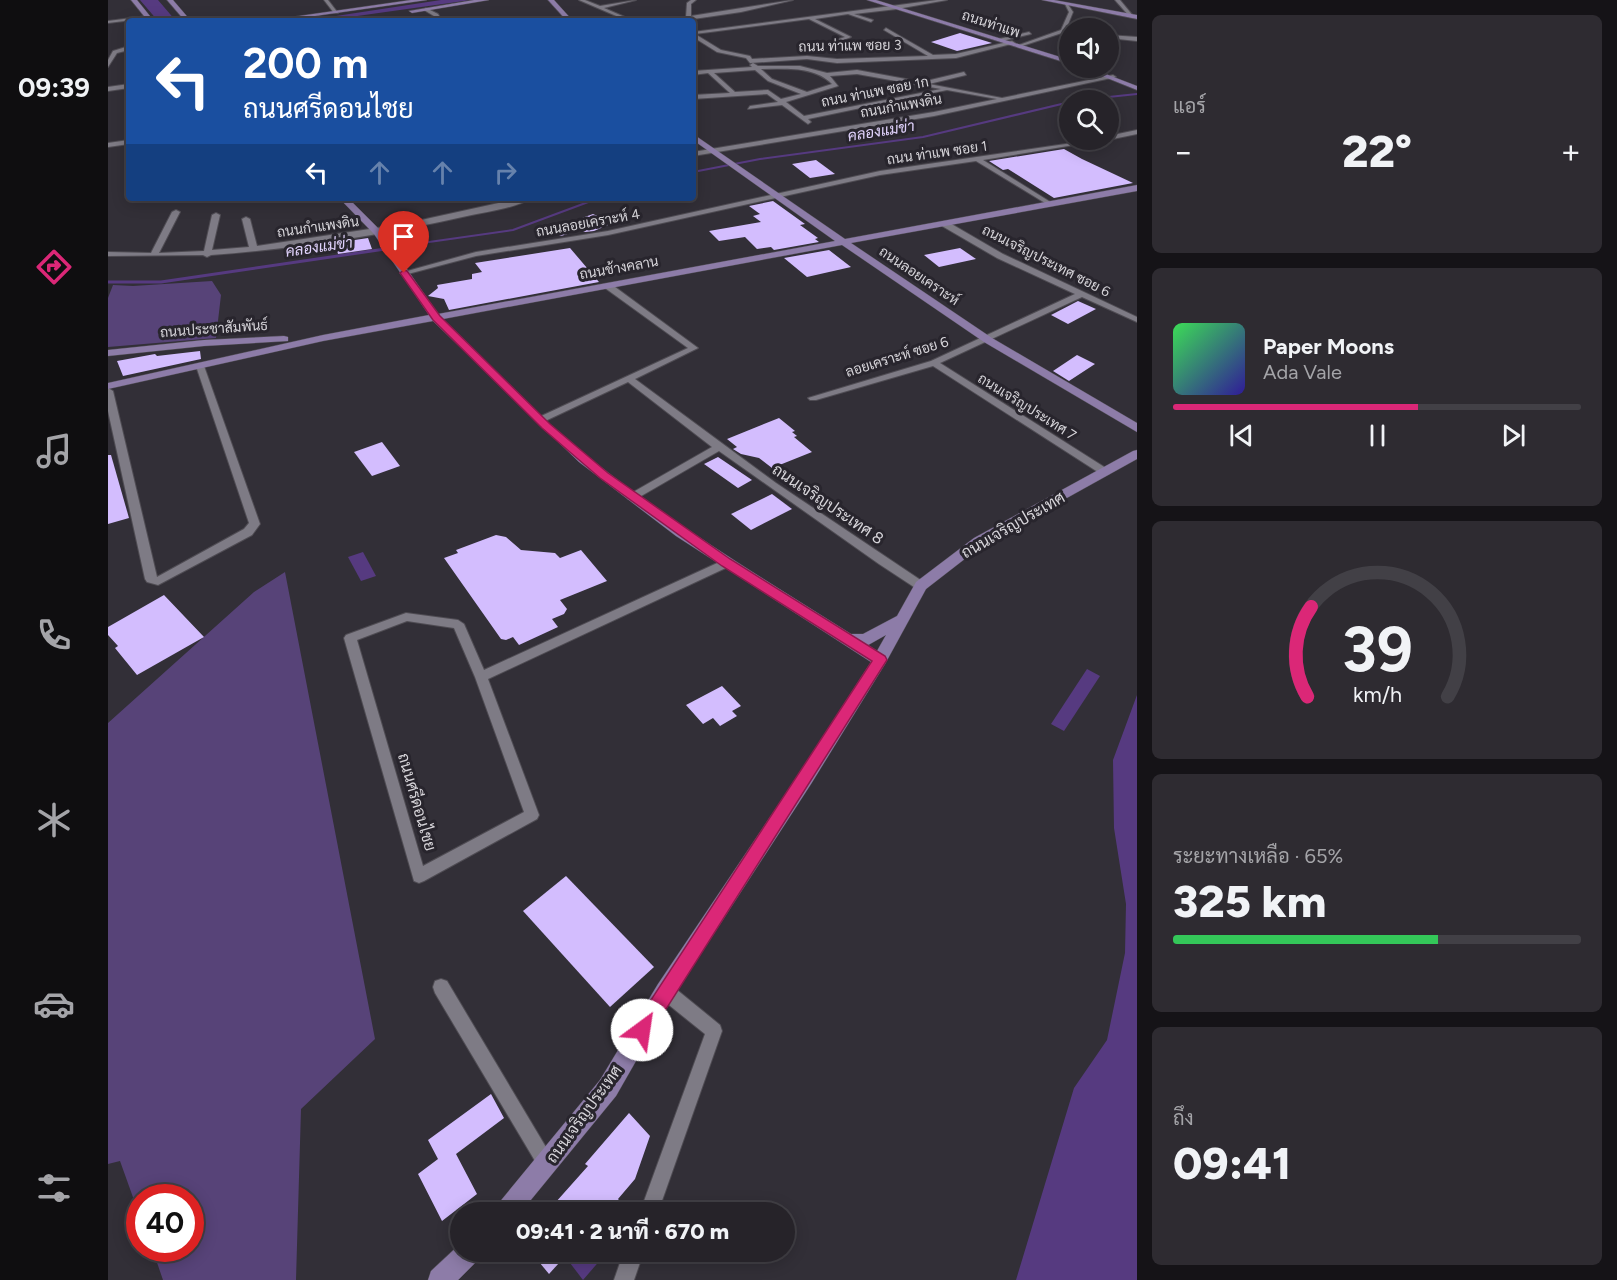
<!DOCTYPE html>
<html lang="th">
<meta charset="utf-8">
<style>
:root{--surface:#262329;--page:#2e2b31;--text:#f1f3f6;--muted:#a4a4a8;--line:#424046;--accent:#db2777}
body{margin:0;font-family:Figtree,Sarabun,sans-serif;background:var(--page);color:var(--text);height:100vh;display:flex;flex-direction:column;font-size:22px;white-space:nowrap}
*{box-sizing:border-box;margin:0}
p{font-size:20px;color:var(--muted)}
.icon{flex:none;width:33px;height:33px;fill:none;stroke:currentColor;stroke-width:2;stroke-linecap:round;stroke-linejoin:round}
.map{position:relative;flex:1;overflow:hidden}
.details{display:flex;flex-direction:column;gap:15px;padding:15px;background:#151317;width:480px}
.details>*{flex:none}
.top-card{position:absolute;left:18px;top:18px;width:570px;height:183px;border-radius:6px;box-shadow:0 3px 15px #0003,0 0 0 2px var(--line);background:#1a4fa0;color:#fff;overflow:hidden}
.fabs{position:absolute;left:951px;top:18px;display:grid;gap:12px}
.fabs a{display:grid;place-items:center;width:60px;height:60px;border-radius:50%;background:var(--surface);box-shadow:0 3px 15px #0003,0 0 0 2px var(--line);font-size:30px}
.speed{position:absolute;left:18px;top:1184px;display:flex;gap:12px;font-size:30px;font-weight:700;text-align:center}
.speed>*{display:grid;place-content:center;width:78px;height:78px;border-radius:50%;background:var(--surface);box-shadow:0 3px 15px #0003,0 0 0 2px var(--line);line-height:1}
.speed .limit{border:9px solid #d22;background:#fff;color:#111}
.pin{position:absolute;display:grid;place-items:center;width:51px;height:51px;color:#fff;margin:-62px -26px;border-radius:50% 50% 50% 0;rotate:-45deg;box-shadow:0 0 6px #0007}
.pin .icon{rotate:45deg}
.me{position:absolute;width:66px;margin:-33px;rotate:31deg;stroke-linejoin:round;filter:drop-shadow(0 0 4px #0008)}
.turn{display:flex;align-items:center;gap:21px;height:126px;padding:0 18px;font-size:27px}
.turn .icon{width:78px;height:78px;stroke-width:2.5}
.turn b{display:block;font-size:42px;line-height:51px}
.lanes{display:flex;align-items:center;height:57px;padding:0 18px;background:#0003;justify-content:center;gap:30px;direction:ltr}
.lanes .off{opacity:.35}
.big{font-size:45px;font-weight:800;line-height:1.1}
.details .tile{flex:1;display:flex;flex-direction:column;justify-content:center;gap:9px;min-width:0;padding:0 21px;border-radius:9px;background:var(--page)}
.details .dial{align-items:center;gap:0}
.dial svg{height:156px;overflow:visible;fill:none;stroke:var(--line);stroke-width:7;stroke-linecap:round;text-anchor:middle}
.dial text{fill:var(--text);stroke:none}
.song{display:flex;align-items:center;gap:18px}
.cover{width:72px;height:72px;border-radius:9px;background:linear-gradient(135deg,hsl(130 70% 55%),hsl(250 70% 35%))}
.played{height:6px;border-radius:3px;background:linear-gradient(90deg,var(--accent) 60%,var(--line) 60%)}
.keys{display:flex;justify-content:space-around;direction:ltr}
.heat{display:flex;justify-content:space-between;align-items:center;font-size:33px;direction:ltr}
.charge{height:9px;border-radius:4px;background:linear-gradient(90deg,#34c759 65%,var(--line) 0)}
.trip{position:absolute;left:342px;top:1202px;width:345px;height:60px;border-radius:30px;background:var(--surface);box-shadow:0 3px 15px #0003,0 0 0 2px var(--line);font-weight:800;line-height:60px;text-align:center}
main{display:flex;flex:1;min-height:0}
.dock{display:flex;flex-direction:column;width:108px;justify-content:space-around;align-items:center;background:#0f0e10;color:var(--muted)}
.dock .icon{width:42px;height:42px}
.dock .selected{color:var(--accent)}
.dock b{font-size:27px;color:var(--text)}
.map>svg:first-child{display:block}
</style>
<main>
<nav class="dock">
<b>09:39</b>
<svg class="icon selected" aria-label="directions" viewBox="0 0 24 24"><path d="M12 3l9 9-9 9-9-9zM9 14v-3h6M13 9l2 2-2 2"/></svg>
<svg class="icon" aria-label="music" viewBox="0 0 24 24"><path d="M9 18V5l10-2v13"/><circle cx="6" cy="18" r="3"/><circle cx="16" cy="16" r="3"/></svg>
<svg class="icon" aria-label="phone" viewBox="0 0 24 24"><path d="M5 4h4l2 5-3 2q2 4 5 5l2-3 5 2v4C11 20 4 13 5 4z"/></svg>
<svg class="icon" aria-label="climate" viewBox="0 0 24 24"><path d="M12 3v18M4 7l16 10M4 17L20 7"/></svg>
<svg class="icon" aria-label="car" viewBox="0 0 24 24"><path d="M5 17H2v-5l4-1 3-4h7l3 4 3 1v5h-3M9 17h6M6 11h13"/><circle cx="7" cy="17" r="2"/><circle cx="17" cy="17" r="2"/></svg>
<svg class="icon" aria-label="filters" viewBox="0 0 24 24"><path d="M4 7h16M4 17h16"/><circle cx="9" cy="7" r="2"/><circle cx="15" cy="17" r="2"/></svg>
</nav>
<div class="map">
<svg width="1029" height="1280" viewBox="0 0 1029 1280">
<rect width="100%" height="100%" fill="#322f37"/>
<g fill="#574378">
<polygon points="104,281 113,295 108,338 0,347 0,298 5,285 25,286"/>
<polygon points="177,572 267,1039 193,1109 188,1280 55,1280 44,1248 82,1248 82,1197 32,1197 31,1214 12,1161 0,1164 0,723 146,592"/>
</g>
<g fill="#563a80">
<polygon points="32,0 50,0 68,21 50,21"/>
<polygon points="333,0 363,0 235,18 228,16"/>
<polygon points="255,552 268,576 253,581 240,557"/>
<polygon points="979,669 992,676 956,731 943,724"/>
<polygon points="1029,695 1029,1280 908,1280 966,1088 999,1040 1017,953 1018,904 1006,828 1005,760"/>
<polygon points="466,1251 500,1251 475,1280 459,1259"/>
</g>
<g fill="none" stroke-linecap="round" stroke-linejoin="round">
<g stroke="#563a80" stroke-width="2">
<polyline points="972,100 1029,94"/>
<polyline points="585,172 652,159 815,137 962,102"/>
<polyline points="307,244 405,230 491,198"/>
</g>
<polyline stroke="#563a80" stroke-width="3" points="0,282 53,282 318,243"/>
</g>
<g fill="#d3bdfe">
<polygon points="852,33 884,43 849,51 823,42"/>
<polygon points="956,149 974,159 1025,183 946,198 900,169 895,170 881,161"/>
<polygon points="708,160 727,174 702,178 684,164"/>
<polygon points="665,201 697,224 692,225 710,238 707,239 711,242 666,250 663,247 649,249 637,237 611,241 601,231 653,222 645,216 652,214 641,206"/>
<polygon points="485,214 498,220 494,222 500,225 486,231 477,232 472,230 453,236 441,230"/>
<polygon points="260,238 264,249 230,254 227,243"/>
<polygon points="462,248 491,282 341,310 336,299 320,296 330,288 329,285 364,279 364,274 374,272 367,263"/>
<polygon points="852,248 868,259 831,267 816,255"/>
<polygon points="721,250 743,267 699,277 676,258"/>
<polygon points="970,301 988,309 960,324 943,315"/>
<polygon points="92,351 93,359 15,376 9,361 47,354 49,356"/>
<polygon points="969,355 987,364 961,381 945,371"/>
<polygon points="671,418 687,431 684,432 689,436 686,437 704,452 664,468 651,458 633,454 625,449 629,447 619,439"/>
<polygon points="274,442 292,466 264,476 246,452"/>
<polygon points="0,455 3,455 21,518 0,524"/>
<polygon points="610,457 644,480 630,488 596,464"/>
<polygon points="664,494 684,509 643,530 623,514"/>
<polygon points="388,535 398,537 413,550 447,553 452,558 473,550 499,581 452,600 459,609 456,614 444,619 450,627 411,645 405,637 398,640 393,639 336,558 350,553 348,550"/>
<polygon points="56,595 96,637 29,675 7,648 10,646 0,635 0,627"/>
<polygon points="614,686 633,706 624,711 629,716 612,726 605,718 595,724 578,705"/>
<polygon points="458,876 546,967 502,1007 415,911"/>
<polygon points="383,1094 396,1118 348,1154 369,1194 334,1221 310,1174 330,1159 320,1140"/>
<polygon points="521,1113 542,1136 527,1179 510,1199 521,1212 439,1212 480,1166 477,1164"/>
<polygon points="422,1251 462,1251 441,1274"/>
</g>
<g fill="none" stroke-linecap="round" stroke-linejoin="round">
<defs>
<g id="street">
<polygon points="216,0 220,0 230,13 226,13"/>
<polygon points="471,0 477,0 492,6 528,0 496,8 526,21 520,21"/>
<polygon points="583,0 588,0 583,4 583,16 685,0 633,12 572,21 578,17 579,3"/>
<polygon points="829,0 839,0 789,9 746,14 765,20 763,22 740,14 707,19 743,37 718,47 716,44 737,37 701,19 587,34 613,50 642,56 644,59 699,56 729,59 820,56 776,30 778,28 825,55 848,54 904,41 907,43 848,58 729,63 699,59 642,63 638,58 609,52 585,37 585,32"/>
<polygon points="1007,0 1012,0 1026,17 1022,17"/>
<polygon points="959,3 965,12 957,32 911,47 911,45 953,30 961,12 957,4"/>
<polygon points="318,8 330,14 334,21 330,21 326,16 316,10"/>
<polygon points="39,16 41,18 0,23 0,21"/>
<polygon points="921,32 923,34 894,41 891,39"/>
<polygon points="1000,35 1029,37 1029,41 1000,38"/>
<polygon points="21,46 21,50 9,53 0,67 0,60 5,51"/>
<path d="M645,63L650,66H692L719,73L749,70L814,82L856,72L858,75L821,84L894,98L1005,75L1008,77L826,116L585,156V152L826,112L889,99L839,90L700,119L703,122L700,124L674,105L640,109L642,106L670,102L659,94L585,99V95L622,93L600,73L585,75V71L644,67L642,65ZM653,69C678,69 706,66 724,84L699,92L664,79ZM647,70L660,81L693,94L673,99L660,90L627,92L606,73ZM749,74L833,89L696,116L678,102L730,86L722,76Z"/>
<polygon points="21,84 21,88 0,91 0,87"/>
<polygon points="1029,130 1029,134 1000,140 999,140 1000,140 1000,136"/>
<polygon points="21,140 21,144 0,147 0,143"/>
<polygon points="985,140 997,140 875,160 944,203 945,204 942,206 868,161 772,175 500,235 368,256 296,275 292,273 368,252 500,231 772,171"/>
<path d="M413,198H424C408,208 378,212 359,216C275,235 187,249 103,255L99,257L95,255L0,256V252L43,253L64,212L68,210L72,212L51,253L96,251L104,215L108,213L112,215L104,250L141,247L134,219L138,217L142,219L149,246L295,224Z"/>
<polygon points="834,222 840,222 895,254 1029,317 1029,322 974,297 832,363 1001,470 1001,474 993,474 825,366 708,400 702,400 700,398 823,361 967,294 889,258 834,226"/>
<polygon points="497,284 503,284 590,348 527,379 668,483 817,583 819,586 817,589 809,589 771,564 611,451 528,499 520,499 519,497 520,495 604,447 520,382 435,422 429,422 429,418 580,348 497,288"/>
<polygon points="92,363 96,366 152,524 144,535 50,585 39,582 37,579 0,411 0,388 5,391 49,577 136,529 141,523 88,366"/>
<path d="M618,559L622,560L624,563L622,566L380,679L431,815L429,819L316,881L311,883L306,881L236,638L238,635L298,613L350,620L356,624L376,670ZM299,621L346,628L367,677L416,812L315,866L249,640Z"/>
<polygon points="333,979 339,981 445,1159 448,1165 445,1171 439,1174 433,1171 327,993 325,987 327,981"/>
<polygon points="557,983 563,985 612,1025 614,1031 550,1212 532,1212 597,1034 551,997 549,991 551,985"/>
<polygon points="516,1251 536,1251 526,1280 506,1280"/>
</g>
<g id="secondary">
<polygon points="23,0 29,0 46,21 40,21"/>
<polygon points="59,0 65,0 83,21 77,21"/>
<polygon points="303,0 319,0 172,21 156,21"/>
<polygon points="366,0 381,0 304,13 301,11"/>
<polygon points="440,0 446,0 465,21 459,21"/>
<polygon points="759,0 768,0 962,60 962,64"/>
<polygon points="934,0 946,0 1029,15 1029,19"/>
<polygon points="974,68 982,68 1029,86 1029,90"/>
<path d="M585,134L737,239L1029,185V191L743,243L884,338L1029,423V432L876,342L734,245L335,319C382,365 428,415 480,457C563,523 654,578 743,634H755L789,616L808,582L866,538L1025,451L1029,450V459L876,544L818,589L777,664L703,784L564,998L508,1096L413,1212H386L390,1204L492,1080L550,984L691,774L763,662L568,536L471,462L325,321L215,341L0,389V383L215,335L321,315L266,234L231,198H240L272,230L330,314L727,241L585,140ZM778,635L769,651L760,645L762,644Z"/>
<polygon points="176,336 180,337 180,341 96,346 0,356 0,350 96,340"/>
<polygon points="352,1244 352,1251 375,1251 371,1259 350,1280 320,1280 323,1271"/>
</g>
</defs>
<use href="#street" stroke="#4f4c53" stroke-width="2"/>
<use href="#secondary" stroke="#4f4c53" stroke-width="1"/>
<use href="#street" fill="#7e7b85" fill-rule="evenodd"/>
<use href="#secondary" fill="#8d7ca8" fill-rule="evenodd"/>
</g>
<polygon fill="#db2777" stroke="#8e194d" stroke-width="1.5" points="296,270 299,271 332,316 442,424 500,473 622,559 777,656 779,660 541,1036 534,1039 528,1036 525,1030 528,1023 764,661 614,566 492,478 434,428 325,320 292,273"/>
<g text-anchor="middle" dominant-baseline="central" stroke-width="6" stroke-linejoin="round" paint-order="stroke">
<g font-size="14" fill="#d6d4d9" stroke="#28252d">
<text transform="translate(883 24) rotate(18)">ถนนท่าแพ</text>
<text transform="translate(742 46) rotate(-1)">ถนน ท่าแพ ซอย 3</text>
<text transform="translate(767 92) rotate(-11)">ถนน ท่าแพ ซอย 1ก</text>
<text transform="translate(793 106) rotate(-10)">ถนนกำแพงดิน</text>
<text transform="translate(829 153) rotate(-8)">ถนน ท่าแพ ซอย 1</text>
<text transform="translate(480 223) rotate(-10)">ถนนลอยเคราะห์ 4</text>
<text transform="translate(210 227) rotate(-8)">ถนนกำแพงดิน</text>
<text transform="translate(938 261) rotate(27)">ถนนเจริญประเทศ ซอย 6</text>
<text transform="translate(511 268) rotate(-10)">ถนนช้างคลาน</text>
<text transform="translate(811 276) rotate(34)">ถนนลอยเคราะห์</text>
<text transform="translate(106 329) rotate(-4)">ถนนประชาสัมพันธ์</text>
<text transform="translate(789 357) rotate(-17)">ลอยเคราะห์ ซอย 6</text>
<text transform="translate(919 407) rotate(32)">ถนนเจริญประเทศ 7</text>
</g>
<g font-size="15" font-style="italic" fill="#e0d2fc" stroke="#28252d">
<text transform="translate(773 131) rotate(-9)">คลองแม่ข่า</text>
<text transform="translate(211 247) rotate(-8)">คลองแม่ข่า</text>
</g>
<g font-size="16" fill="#d6d4d9" stroke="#28252d">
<text transform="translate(720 504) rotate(34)">ถนนเจริญประเทศ 8</text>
<text transform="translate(905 525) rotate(-30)">ถนนเจริญประเทศ</text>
<text transform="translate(309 802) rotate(74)">ถนนศรีดอนไชย</text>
<text transform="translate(476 1114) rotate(-54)">ถนนเจริญประเทศ</text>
</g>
</g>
</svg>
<div class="fabs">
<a><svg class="icon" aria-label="sound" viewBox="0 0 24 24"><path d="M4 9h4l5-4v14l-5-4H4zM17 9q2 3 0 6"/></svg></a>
<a><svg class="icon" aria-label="search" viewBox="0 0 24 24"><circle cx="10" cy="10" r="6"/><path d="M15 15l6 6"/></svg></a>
</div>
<div class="speed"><div class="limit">40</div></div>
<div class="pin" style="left:296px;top:273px;background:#d93025"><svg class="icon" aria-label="arrive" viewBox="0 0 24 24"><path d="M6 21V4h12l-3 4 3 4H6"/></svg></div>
<svg class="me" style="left:534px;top:1030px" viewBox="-20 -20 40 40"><circle r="19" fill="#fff"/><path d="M0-13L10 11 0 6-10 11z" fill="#db2777"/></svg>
<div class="trip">09:41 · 2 นาที · 670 m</div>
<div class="top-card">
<div class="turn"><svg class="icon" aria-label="left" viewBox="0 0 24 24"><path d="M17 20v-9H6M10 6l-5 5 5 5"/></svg><div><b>200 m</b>ถนนศรีดอนไชย</div></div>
<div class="lanes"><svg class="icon" aria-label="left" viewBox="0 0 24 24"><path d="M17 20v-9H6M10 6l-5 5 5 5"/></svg><svg class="icon off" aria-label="ahead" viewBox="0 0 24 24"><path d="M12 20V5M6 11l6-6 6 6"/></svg><svg class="icon off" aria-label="ahead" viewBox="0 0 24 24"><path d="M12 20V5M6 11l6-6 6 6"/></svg><svg class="icon off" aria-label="right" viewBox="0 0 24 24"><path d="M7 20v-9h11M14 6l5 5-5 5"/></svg></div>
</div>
</div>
<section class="details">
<div class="tile"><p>แอร์</p>
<div class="heat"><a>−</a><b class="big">22°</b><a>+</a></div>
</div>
<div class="tile">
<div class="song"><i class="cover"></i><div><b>Paper Moons</b><p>Ada Vale</p></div></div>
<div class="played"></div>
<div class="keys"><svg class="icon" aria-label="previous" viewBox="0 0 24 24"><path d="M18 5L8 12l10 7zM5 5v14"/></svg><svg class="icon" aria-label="pause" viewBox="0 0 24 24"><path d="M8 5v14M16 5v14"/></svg><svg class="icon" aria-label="next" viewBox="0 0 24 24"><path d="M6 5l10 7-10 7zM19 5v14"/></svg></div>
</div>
<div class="tile dial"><svg viewBox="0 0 100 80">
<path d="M14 69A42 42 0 1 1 86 69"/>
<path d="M14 69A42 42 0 0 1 16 23" stroke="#db2777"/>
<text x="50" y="56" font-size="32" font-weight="700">39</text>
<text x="50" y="72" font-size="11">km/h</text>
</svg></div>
<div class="tile"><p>ระยะทางเหลือ · 65%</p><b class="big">325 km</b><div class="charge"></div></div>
<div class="tile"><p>ถึง</p><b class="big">09:41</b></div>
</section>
</main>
